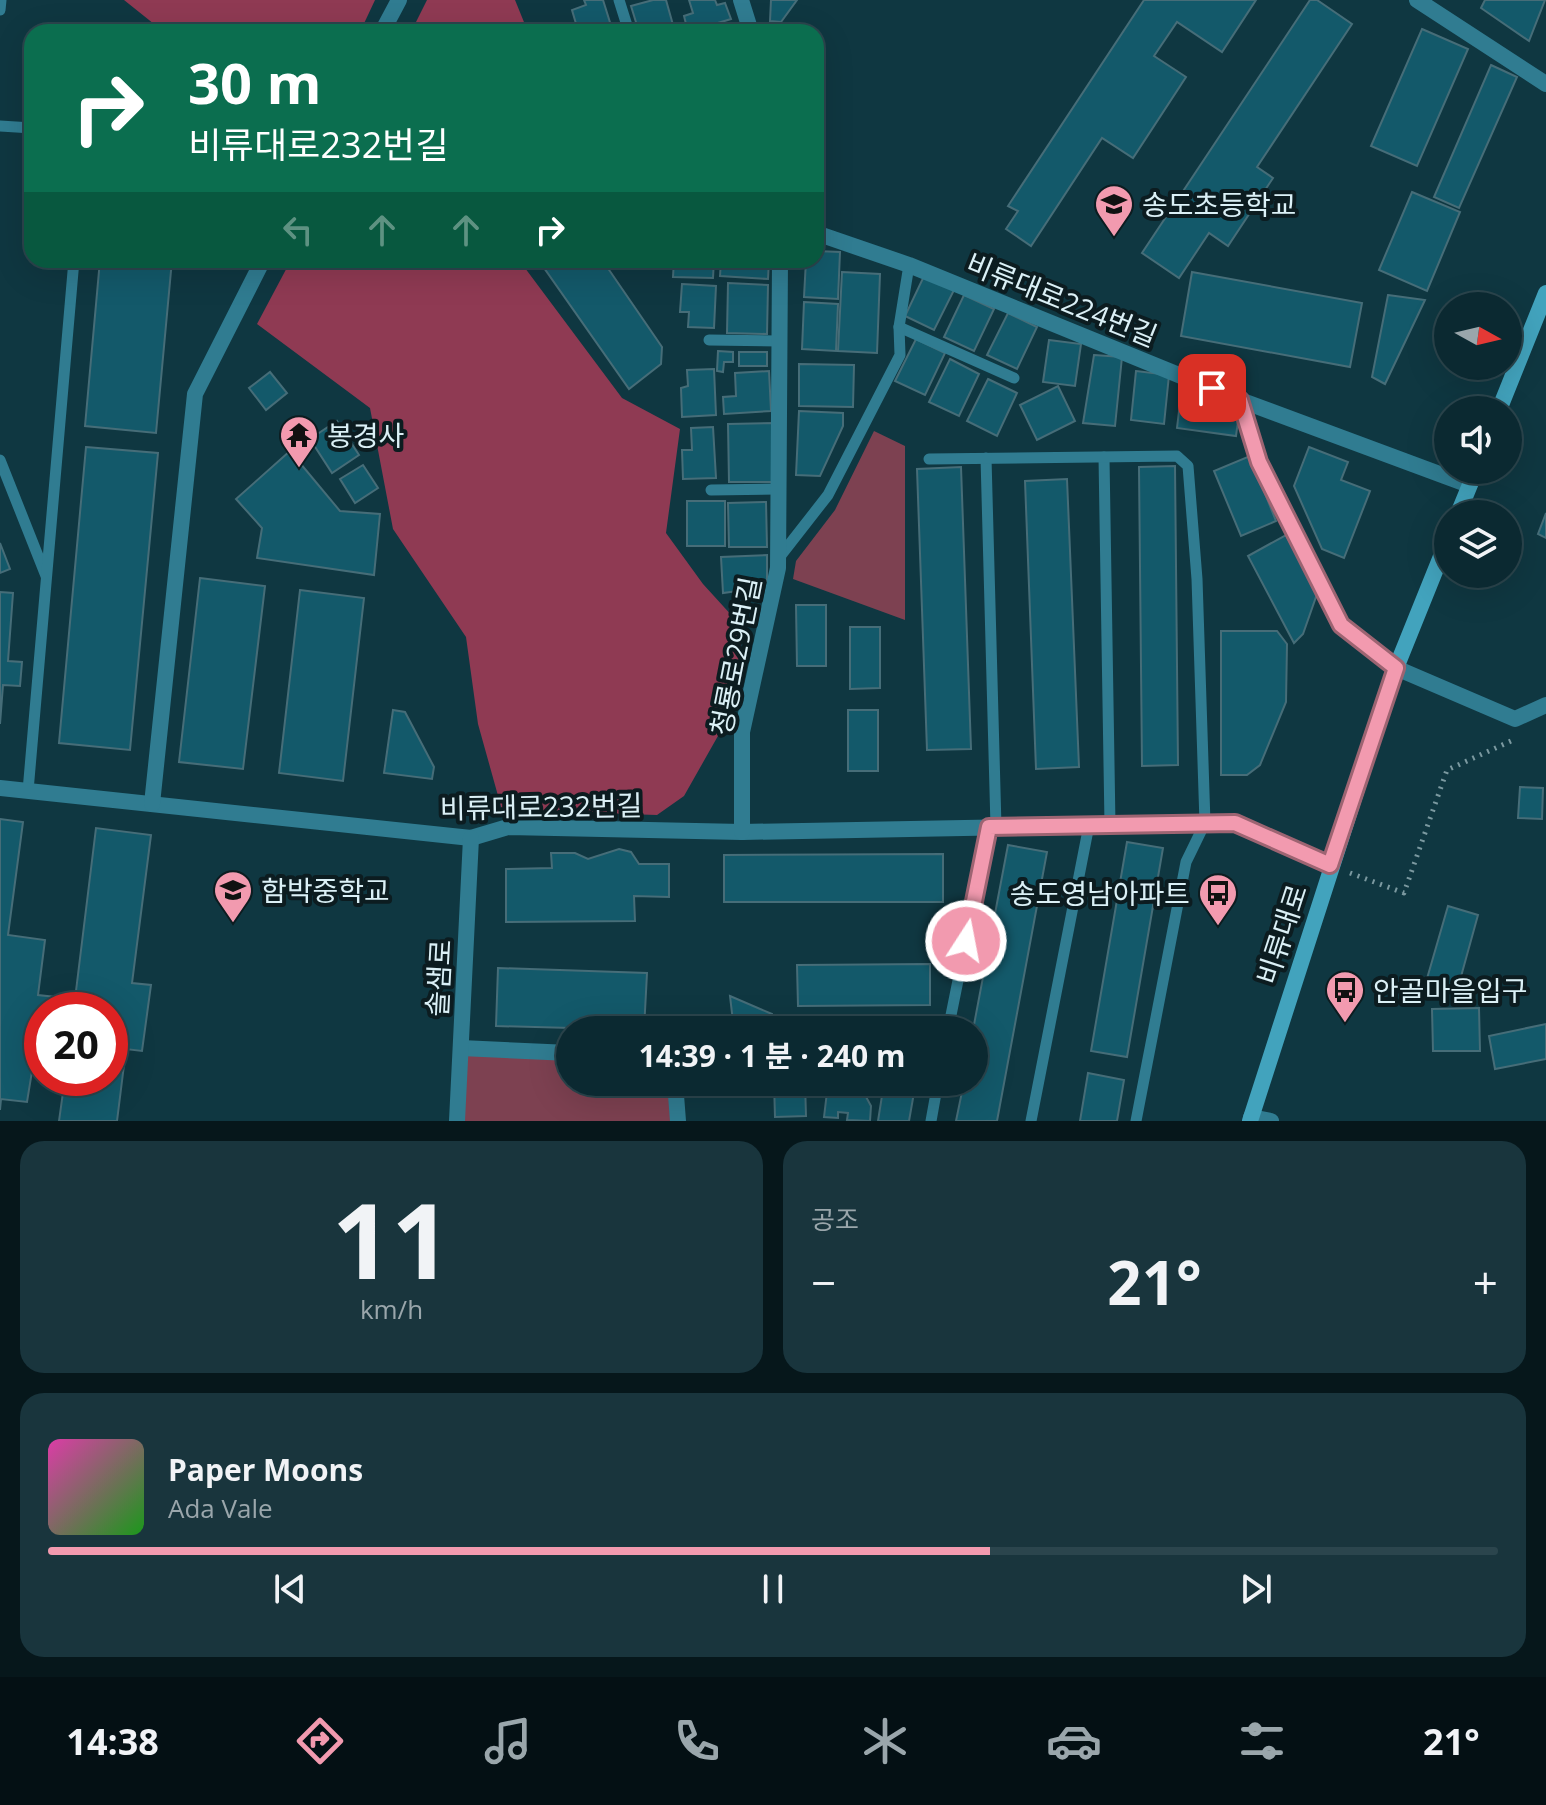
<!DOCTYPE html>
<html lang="ko">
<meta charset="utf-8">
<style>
:root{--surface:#0b2931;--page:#19353d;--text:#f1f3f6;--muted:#9aa6ab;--line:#2b454d;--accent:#f29aaf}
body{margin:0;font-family:"Open Sans","Noto Sans KR",sans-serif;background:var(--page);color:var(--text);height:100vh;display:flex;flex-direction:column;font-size:30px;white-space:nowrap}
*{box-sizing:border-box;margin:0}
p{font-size:26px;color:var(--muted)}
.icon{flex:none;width:44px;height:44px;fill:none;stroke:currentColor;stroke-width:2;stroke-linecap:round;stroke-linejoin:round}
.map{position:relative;height:1121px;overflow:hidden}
.details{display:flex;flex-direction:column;gap:20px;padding:20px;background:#06171b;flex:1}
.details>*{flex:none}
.guide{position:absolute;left:24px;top:24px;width:800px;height:244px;border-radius:24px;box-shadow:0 8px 32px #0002,0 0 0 2px var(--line);background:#0b6e4f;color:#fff;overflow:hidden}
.needle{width:52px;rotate:98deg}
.controls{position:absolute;left:1434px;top:292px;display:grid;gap:16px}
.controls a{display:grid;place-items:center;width:88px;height:88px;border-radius:50%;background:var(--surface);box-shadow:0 8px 32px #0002,0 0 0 2px var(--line);font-size:40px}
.speed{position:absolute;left:24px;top:992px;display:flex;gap:16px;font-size:40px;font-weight:700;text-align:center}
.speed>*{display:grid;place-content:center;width:104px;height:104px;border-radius:50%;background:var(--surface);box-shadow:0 8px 32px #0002,0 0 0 2px var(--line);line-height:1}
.speed .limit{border:12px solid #d22;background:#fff;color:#111}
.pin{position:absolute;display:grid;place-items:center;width:68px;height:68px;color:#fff;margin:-34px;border-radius:16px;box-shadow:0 4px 12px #0006}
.me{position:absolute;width:88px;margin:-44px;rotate:11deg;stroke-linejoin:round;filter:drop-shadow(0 0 6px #0008)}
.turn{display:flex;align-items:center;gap:28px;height:168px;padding:0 32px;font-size:36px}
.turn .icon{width:104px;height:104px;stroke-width:2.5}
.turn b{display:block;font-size:56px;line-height:68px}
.lanes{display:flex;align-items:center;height:76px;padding:0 32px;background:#0003;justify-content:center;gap:40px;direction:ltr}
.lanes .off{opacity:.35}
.big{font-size:60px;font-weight:700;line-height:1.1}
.details .widget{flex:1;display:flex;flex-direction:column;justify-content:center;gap:12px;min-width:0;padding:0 28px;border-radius:24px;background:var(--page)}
.details .dial{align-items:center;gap:0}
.dial b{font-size:104px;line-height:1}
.song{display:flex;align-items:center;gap:24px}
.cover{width:96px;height:96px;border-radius:12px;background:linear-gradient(135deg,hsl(320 70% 55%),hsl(120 70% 35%))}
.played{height:8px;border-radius:4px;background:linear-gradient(90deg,var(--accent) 65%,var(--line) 65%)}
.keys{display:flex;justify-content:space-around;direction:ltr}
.heat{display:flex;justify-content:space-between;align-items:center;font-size:44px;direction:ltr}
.details .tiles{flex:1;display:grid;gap:20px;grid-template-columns:1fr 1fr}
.widget:last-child{grid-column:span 2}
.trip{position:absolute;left:556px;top:1016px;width:432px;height:80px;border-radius:40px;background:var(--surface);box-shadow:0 8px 32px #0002,0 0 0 2px var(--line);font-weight:700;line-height:80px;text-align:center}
.tabs{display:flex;height:128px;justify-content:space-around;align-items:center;background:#041014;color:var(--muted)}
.tabs .icon{width:56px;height:56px}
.tabs .active{color:var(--accent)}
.tabs b{font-size:36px;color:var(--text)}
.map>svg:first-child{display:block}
</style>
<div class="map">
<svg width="1546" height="1121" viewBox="0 0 1546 1121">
<rect width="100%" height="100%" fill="#0f3741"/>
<g fill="#7d4151">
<polygon points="874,431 905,446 905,620 793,579 796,561 835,510"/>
<polygon points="461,1048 570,1053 570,1082 675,1082 678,1121 457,1121"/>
</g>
<g fill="#8f3a53">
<polygon points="124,0 375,0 360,32 164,32"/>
<polygon points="427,0 515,0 528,32 411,32"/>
<polygon points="291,260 530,260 525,268 622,398 680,429 666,533 703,584 744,629 727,720 684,796 657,815 502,810 478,724 466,637 393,529 370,408 257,324"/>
</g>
<g fill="#13596a" stroke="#466d78" stroke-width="2">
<polygon points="584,0 603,0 613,32 570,32 577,27 572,10 586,5"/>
<polygon points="653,0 666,0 675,32 639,32 631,6"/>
<polygon points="689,0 715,0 717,5 725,3 731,19 688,32 684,16 693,13"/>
<polygon points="771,0 797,0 781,22 770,21"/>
<polygon points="1144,0 1256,0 1222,52 1177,22 1154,56 1186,77 1133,158 1102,138 1031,246 1006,229 1018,211 1008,206"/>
<polygon points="1310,0 1317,0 1352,24 1257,167 1273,178 1228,246 1209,233 1179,278 1142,253"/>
<polygon points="1485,0 1545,0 1529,41 1481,8"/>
<polygon points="1422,29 1468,49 1417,166 1371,146"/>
<polygon points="1491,65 1517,77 1459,208 1434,197"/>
<polygon points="1412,192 1460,212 1427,291 1379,270"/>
<polygon points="816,251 840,252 838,299 804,297 806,260 816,260"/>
<polygon points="100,260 172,260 156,433 85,426"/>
<polygon points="547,260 610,260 605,264 662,347 661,364 629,389 542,265"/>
<polygon points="674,260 714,260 713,278 673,277"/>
<polygon points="721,260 769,260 768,279 720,276"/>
<polygon points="842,272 880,274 877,353 838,351"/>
<polygon points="1192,272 1362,303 1350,367 1181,336"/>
<polygon points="925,274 955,288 934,330 905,316"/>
<polygon points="728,283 768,285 767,334 727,333"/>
<polygon points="682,284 716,286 714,328 688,327 689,312 680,312"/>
<polygon points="964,295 994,309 974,351 944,337"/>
<polygon points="1388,295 1425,300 1385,384 1372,377"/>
<polygon points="804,302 838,304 836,351 802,349"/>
<polygon points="1008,313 1037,327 1017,369 987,355"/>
<polygon points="916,339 945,353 925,395 895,381"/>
<polygon points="1049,340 1081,344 1075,386 1043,382"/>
<polygon points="718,351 733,352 733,362 724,362 723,372 717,371"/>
<rect x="739" y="352" width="28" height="14"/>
<polygon points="1094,355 1122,357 1115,426 1083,423"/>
<polygon points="950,359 979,374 959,416 929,402"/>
<polygon points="799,364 854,365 853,407 799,406"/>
<polygon points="714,369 716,415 682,417 681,388 688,386 687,370"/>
<polygon points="769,371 771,411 724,414 723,397 736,396 735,373"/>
<polygon points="1136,371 1169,375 1164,424 1131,420"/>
<polygon points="270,372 287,393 266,410 249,388"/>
<polygon points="988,379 1017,393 997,436 967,421"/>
<polygon points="1058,386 1075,421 1037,440 1020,405"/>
<polygon points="1182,386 1205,389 1204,401 1224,404 1239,413 1236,436 1177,428"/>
<polygon points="799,411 843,413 843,426 820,476 796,475"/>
<polygon points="337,421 359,455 332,473 310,439"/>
<polygon points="774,423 774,482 729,482 728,424"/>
<polygon points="713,427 716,478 683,479 682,450 692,450 691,428"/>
<polygon points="86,447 158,453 130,750 59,743"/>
<polygon points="1309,447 1348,462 1341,480 1370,491 1344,558 1322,549 1294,486"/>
<polygon points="290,451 340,511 380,514 374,575 257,558 262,528 236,499"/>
<polygon points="1250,456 1276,521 1241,536 1214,471"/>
<polygon points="363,465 378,488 355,503 340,479"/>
<polygon points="1175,466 1178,765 1142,766 1139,467"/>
<polygon points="961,467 971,749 927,750 917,469"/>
<polygon points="1067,479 1079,767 1036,769 1025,481"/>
<rect x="687" y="501" width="38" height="45"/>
<polygon points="766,502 767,547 729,547 728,503"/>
<polygon points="1546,513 1546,538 1538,534"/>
<polygon points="1286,535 1317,594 1303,634 1294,643 1248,556"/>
<polygon points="0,543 10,569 0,573"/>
<polygon points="767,555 767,581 759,581 759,588 723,593 721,557"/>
<polygon points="200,578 265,586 243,769 179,762"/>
<polygon points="300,590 364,598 343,781 279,773"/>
<polygon points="0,592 13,593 8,661 22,662 20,686 3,685 0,724"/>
<polygon points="796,605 826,605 826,666 797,666"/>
<polygon points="850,627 880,627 880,688 850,689"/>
<polygon points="1221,631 1277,631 1287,644 1286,702 1260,765 1247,775 1221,775"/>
<polygon points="393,710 405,712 434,767 432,779 384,773"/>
<rect x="848" y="710" width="30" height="61"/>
<polygon points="1520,787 1543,788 1542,819 1518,818"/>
<polygon points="0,819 23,822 8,935 45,940 38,995 75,999 96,828 151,835 132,983 151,985 142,1051 126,1049 117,1121 59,1121 65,1078 110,1078 110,1010 42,1010 27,1102 1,1099 0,1110"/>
<polygon points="1127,842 1163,848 1127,1057 1091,1051"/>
<polygon points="1008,845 1047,852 997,1121 956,1121 964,1082 974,1082 973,1030"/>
<polygon points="619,849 631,852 639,864 669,864 669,897 634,896 635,921 506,922 506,869 552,868 551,853 575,853 588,859"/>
<polygon points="943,854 943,902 724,902 724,855"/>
<polygon points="1448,906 1478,915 1457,991 1426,982"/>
<polygon points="930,964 930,1005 798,1006 797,965"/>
<polygon points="498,968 647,973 644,1030 496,1026"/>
<polygon points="730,996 772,1014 773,1030 734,1030"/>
<polygon points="1479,1008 1480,1051 1433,1051 1432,1009"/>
<polygon points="1546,1024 1546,1059 1495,1069 1489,1036"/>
<polygon points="1088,1073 1124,1080 1117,1121 1080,1121"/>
<polygon points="774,1082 805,1082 806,1116 775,1117"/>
<polygon points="815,1082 858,1082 871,1106 870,1121 847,1120 848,1113 838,1112 838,1118 824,1117 827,1092 814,1091"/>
<polygon points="884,1083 915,1087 909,1121 878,1121"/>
</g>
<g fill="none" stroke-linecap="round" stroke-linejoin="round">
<polyline stroke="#7b99a0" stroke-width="5" stroke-dasharray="2 6" stroke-linecap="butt" points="1350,873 1404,893 1447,770 1511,741"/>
<g stroke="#307c91" stroke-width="11">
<polyline points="619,0 629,32"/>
<polyline points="0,10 1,0"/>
<polyline points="0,126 32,128"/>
<polyline points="899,327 1014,378"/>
<polyline points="709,340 780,341"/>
<polyline points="1240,400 1259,462 1341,625 1396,668"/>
<polyline points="1104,457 1110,825"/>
<polyline points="986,458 996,827"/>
<polyline points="929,459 1177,456 1188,466 1197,579 1205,823 1186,862 1136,1121"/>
<polyline points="0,460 46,576"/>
<polyline points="711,490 778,489"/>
<polyline points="778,559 828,495 900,355 899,327 909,265"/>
<polyline points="28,791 74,260"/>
<polyline points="948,1030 989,827"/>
<polyline points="931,1121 938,1082"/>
<polyline points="1031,1121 1089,825"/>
</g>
<g stroke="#307c91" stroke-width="16">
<polyline points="741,0 751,32"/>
<polyline points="1417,0 1546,84"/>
<polyline points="382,32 399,0"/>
<polyline points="816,233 909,265 1240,400 1469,485"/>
<polyline points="1396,668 1515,719 1546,705"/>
<polyline points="0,788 471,838 508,827 742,832 1235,823 1330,865"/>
<polyline points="152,804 195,394 263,260"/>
<polyline points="742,832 742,732 778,568 780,260"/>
<polyline points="461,1048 570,1053"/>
<polyline points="675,1082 678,1121"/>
<polyline points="457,1121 471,838"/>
</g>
<polyline stroke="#307c91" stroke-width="16" points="1251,1117 1271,1121"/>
<g stroke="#42a3bd" stroke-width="16">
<polyline points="1499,410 1546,293"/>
<polyline points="1458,514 1476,470"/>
<polyline points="1250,1121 1396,668 1448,539"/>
</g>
</g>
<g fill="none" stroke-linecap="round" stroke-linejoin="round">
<defs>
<polyline id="route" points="966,941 989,827 1235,823 1330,865 1396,668 1341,625 1259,462 1240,400 1212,388"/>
</defs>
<use href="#route" stroke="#9d6472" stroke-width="20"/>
<use href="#route" stroke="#f29aaf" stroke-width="14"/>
</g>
<defs>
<symbol id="school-pin" viewBox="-11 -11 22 30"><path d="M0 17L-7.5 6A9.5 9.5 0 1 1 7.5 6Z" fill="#f29aaf" stroke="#0c1c20"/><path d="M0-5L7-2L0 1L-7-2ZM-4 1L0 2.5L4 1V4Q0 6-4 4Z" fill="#111"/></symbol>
<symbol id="temple-pin" viewBox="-11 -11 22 30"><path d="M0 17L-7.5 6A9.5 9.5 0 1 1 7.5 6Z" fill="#f29aaf" stroke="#0c1c20"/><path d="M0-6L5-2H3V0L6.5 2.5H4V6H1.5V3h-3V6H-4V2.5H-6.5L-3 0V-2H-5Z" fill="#111"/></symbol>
<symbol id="bus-pin" viewBox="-11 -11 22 30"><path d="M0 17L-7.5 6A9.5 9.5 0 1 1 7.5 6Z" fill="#f29aaf" stroke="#0c1c20"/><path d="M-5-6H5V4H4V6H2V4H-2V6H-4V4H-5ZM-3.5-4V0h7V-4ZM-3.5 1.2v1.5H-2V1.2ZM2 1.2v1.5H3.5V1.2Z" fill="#111"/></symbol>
</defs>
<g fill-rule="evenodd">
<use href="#school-pin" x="1092" y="182" width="44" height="60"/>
<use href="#temple-pin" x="277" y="413" width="44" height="60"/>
<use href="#school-pin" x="211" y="868" width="44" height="60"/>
<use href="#bus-pin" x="1196" y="871" width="44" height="60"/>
<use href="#bus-pin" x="1323" y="968" width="44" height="60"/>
</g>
<g text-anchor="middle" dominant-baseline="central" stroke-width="8" stroke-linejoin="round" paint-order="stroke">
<g font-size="28" fill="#dbf0f6" stroke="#0c1c20" text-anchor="start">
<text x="1142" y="204">송도초등학교</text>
<text x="327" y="435">봉경사</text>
<text x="261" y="890">함박중학교</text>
<text x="1190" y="893" text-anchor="end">송도영남아파트</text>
<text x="1373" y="990">안골마을입구</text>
</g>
<g font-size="28" fill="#dbf0f6" stroke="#0c1c20">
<text transform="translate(1062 299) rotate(22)">비류대로224번길</text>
<text transform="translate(735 656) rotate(-79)">청룡로29번길</text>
<text transform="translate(541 806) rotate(-1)">비류대로232번길</text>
<text transform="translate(1281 934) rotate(-72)">비류대로</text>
<text transform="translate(438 978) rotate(-87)">솔샘로</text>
</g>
</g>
</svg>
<div class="controls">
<a><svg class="needle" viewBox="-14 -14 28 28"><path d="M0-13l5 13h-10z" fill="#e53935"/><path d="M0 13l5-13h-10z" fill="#9aa6ab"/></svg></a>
<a><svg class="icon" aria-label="sound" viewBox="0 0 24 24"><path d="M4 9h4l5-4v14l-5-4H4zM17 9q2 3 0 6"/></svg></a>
<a><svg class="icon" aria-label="layers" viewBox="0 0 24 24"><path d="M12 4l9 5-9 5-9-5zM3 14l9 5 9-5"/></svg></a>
</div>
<div class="speed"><div class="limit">20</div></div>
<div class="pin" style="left:1212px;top:388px;background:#d93025"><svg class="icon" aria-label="arrive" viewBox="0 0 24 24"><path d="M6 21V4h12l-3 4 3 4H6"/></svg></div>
<svg class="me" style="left:966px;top:941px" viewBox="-20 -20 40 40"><circle r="17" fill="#f29aaf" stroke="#fff" stroke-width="3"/><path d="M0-11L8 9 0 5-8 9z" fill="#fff"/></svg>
<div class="trip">14:39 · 1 분 · 240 m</div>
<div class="guide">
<div class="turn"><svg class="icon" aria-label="right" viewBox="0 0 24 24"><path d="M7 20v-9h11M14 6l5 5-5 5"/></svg><div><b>30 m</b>비류대로232번길</div></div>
<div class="lanes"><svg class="icon off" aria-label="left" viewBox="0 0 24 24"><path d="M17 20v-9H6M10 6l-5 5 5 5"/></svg><svg class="icon off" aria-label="ahead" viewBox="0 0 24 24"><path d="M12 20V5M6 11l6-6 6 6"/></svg><svg class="icon off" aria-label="ahead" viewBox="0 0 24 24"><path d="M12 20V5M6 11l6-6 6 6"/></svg><svg class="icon" aria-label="right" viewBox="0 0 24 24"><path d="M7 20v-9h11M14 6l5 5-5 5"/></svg></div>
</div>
</div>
<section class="details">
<div class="tiles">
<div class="widget dial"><b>11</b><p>km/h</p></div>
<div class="widget"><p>공조</p>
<div class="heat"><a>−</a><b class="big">21°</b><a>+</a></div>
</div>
<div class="widget">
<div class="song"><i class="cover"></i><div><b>Paper Moons</b><p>Ada Vale</p></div></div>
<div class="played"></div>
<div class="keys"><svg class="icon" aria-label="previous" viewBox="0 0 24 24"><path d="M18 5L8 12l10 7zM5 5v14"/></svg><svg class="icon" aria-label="pause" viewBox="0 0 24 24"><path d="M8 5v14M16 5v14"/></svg><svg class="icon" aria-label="next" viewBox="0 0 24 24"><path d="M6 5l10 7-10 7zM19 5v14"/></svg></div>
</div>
</div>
</section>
<nav class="tabs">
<b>14:38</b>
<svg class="icon active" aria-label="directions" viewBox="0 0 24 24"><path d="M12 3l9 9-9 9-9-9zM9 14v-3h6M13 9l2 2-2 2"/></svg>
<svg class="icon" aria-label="music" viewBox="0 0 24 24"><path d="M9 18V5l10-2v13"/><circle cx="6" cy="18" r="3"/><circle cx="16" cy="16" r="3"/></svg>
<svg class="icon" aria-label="phone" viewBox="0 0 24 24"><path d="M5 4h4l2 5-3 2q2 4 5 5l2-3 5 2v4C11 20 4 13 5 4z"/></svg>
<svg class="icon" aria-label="climate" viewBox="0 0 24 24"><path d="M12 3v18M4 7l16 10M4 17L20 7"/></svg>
<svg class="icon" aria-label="car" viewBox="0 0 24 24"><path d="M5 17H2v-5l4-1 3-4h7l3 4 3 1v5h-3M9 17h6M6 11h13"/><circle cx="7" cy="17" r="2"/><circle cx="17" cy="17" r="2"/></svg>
<svg class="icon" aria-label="filters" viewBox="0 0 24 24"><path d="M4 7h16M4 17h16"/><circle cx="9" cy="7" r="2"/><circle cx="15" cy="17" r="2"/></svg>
<b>21°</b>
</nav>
